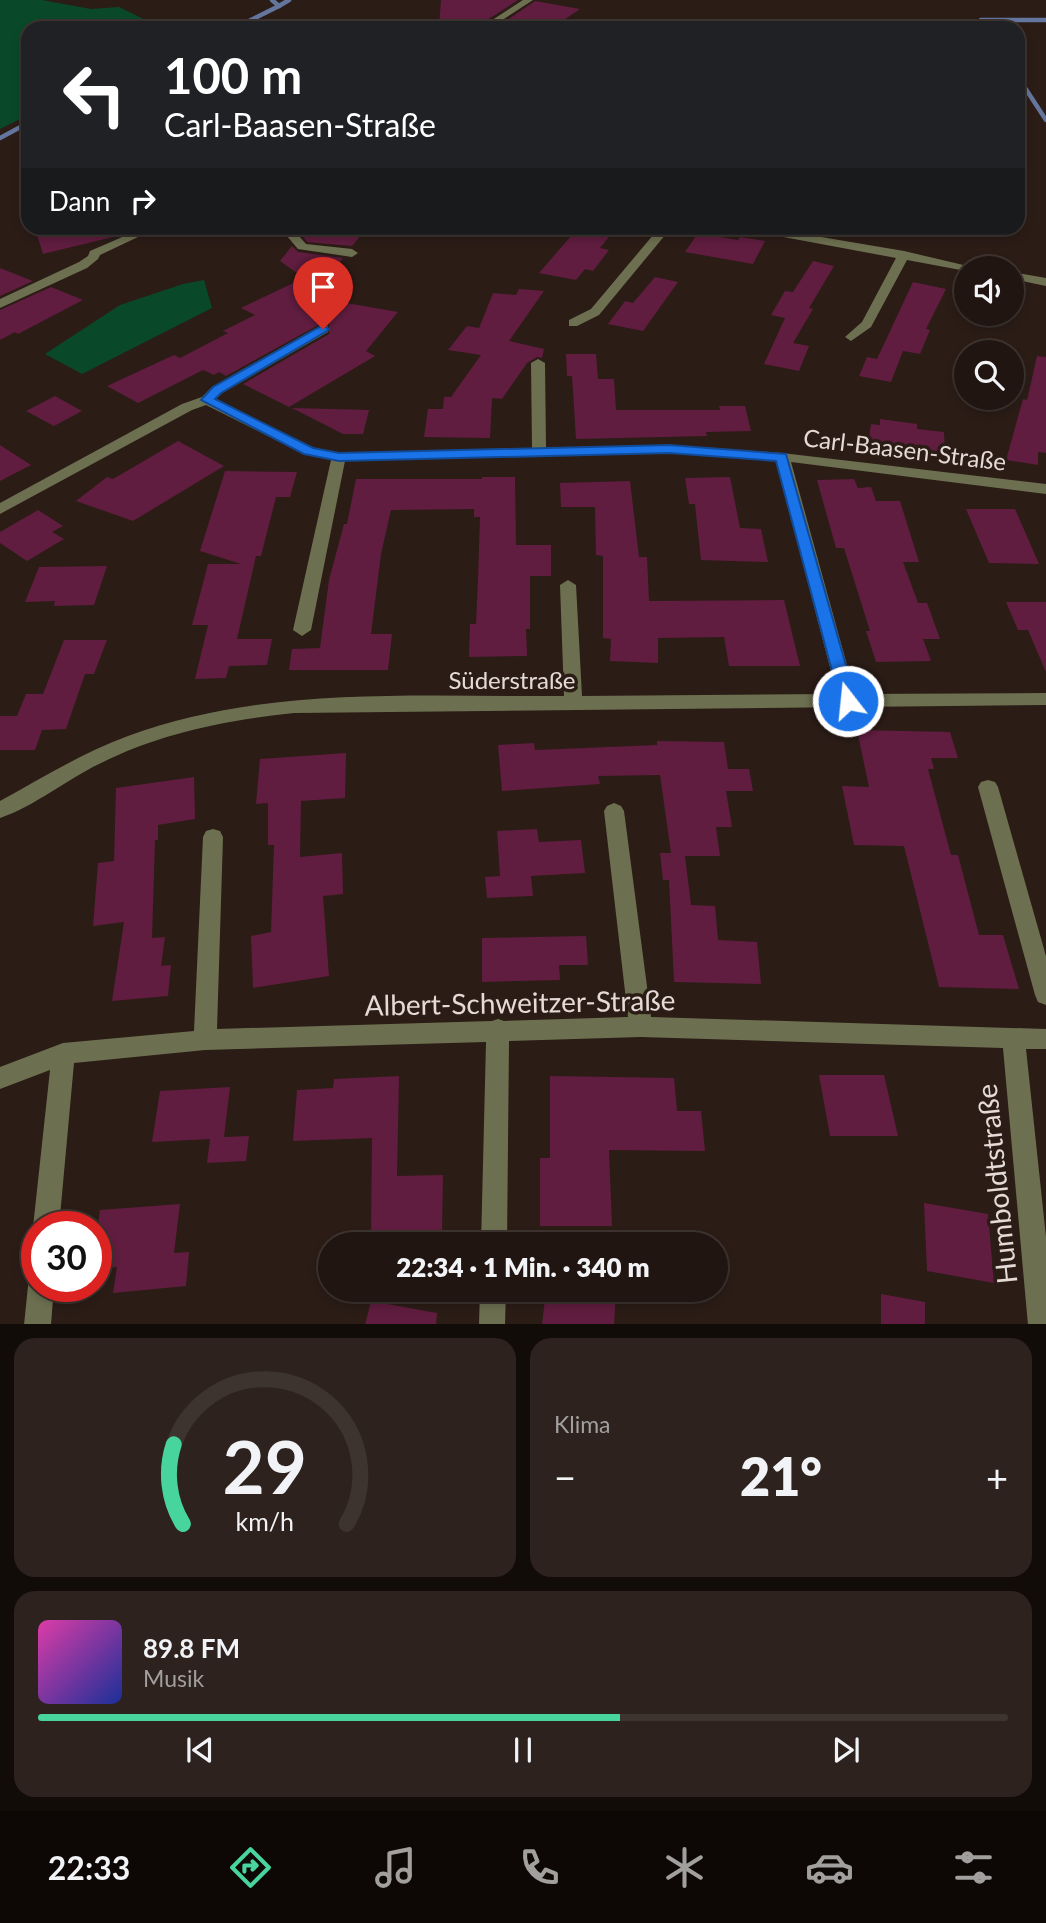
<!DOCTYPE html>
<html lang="de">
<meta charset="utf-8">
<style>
:root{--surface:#201510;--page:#2d221e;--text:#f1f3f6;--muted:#a29f9f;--line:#3d3430;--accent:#48d49d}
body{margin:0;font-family:Lato,sans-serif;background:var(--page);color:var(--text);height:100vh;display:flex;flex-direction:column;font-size:26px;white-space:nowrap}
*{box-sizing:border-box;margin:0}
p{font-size:23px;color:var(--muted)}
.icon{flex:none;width:38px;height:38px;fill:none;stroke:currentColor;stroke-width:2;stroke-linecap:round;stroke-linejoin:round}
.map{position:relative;height:1324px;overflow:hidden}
.drawer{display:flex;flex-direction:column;gap:14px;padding:14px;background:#120c09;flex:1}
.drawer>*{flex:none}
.guide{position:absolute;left:21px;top:21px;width:1004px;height:214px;border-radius:21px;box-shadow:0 4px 10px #0003,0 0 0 2px var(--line);background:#202124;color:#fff;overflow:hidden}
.buttons{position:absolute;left:954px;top:256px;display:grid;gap:14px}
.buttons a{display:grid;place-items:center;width:70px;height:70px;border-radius:50%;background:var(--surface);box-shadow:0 4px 10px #0003,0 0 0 2px var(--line);font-size:35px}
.speed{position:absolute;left:21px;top:1211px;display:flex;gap:14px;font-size:35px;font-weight:700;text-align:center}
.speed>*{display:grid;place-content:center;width:91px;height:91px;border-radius:50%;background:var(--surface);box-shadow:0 4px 10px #0003,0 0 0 2px var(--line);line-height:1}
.speed .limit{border:10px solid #d22;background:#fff;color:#111}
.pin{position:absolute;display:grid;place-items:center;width:60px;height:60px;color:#fff;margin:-72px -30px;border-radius:50% 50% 50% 0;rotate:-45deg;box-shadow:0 0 7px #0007}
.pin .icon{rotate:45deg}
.me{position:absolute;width:77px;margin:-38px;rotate:344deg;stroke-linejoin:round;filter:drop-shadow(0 0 5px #0008)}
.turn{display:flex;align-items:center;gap:24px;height:147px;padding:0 28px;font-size:32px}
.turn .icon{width:91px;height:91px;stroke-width:2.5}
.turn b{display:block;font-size:49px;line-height:60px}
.then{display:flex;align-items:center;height:66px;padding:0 28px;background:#0003;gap:14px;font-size:26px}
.big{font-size:52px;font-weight:800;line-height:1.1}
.drawer .card{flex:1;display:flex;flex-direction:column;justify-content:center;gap:10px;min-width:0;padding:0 24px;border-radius:21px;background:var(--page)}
.drawer .dial{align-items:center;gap:0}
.dial svg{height:182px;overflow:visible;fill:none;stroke:var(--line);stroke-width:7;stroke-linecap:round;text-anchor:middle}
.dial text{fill:var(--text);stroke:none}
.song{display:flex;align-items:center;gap:21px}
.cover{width:84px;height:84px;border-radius:10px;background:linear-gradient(135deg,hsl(320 70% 55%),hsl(230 70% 35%))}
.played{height:7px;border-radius:4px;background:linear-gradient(90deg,var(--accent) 60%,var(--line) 60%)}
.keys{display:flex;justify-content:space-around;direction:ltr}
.heat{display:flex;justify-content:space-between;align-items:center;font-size:38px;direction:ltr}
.drawer .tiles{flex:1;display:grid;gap:14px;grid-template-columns:1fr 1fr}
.card:last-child{grid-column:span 2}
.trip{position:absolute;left:318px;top:1232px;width:410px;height:70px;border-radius:35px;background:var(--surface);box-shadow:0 4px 10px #0003,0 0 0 2px var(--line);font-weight:800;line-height:70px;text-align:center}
.tabs{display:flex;height:112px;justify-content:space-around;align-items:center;background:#0d0806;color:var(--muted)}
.tabs .icon{width:49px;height:49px}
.tabs .on{color:var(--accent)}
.tabs b{font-size:32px;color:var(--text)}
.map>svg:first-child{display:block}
</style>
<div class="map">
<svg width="1046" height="1325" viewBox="0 0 1046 1325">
<rect width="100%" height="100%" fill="#2b1c16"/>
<g fill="#09492a">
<polygon points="0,0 42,0 91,9 119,7 162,28 28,28 28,115 0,129"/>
<polygon points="204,280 212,308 82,374 45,354 120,305 183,284"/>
</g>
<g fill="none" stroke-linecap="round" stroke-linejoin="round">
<g stroke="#64769e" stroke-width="4.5">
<polyline points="272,0 279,6 289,0"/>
<polyline points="235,28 279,6"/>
<polyline points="986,28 981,20 1046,20"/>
<polyline points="1018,77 1046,120"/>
<polyline points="0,138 28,123"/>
</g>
</g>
<g fill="#601d3f">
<polygon points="441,0 518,0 484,22 477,21 467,28 439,28"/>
<polygon points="535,1 580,9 552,28 500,25"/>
<polygon points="35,228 120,228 121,235 43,254"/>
<polygon points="308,228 367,228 352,246 307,242 302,235"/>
<polygon points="578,228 616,228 600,248 609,250 593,271 585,269 576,280 539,273"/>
<polygon points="698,233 738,240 740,237 765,241 753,264 685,252"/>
<polygon points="292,246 298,252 343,258 312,297 398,312 366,351 375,356 289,407 243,384 329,334 329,323 322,323 226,376 219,372 214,375 203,370 138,403 107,386 174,355 180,358 228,333 223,331 255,315 241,308 310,275 297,273 280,261"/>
<polygon points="813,261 834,266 809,308 813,309 793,343 809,346 799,371 764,364 785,318 771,315 785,291 793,292"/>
<polygon points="0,268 33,281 0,296"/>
<polygon points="655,277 678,282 643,331 608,324 625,301 633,303"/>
<polygon points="913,282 946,289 926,329 930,330 920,354 903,351 891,382 859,376 867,357 877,359"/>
<polygon points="51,287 83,300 18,334 15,332 0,340 0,310"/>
<polygon points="519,289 544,291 509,341 544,349 542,358 537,357 527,363 502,399 492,398 490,438 424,437 428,409 443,409 444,397 451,397 481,355 448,350 467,326 479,328 493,293 516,295"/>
<polygon points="566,354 596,354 598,379 614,379 616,410 720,410 719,406 745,406 751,431 706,432 707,436 576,439 572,376 567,376"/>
<polygon points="1037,356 1046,357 1046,453 1038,452 1038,465 1006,460 1023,399 1027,400"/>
<polygon points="55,396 82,411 54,426 26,411"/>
<polygon points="292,408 369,410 363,434 343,434"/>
<polygon points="880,419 917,424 917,429 944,432 945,453 868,443 871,424 880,425"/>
<polygon points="178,441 224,466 133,521 76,501 107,477 113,479"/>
<polygon points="0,445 31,465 0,481"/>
<polygon points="225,471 297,472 290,497 276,497 261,556 256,556 237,639 272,639 267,665 229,666 226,678 195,679 208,625 192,625 208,564 241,564 200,551"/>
<polygon points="482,477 515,477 516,545 551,545 551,576 530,576 530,629 526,629 527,656 469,657 470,624 476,624 478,579 480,517 474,517 474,509 391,510 381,554 371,634 392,634 388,670 289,670 292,649 320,648 329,580 344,524 347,524 356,479 482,479"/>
<polygon points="730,477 740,528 761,529 768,562 701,560 695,504 689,504 685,478"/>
<polygon points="854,479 858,488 871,487 876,501 900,501 919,562 903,562 918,603 927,603 940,639 923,639 931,661 876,662 866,631 870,631 844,548 836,548 817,480"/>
<polygon points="630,481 639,557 647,557 649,601 784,600 800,666 729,666 724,637 658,638 658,663 610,661 611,639 603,638 603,556 596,555 595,507 561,507 560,483"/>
<polygon points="966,509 1015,509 1039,564 989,563"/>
<polygon points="38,510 63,526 52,532 64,539 27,561 0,543 0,532"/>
<polygon points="107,566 94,605 54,606 55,601 25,602 39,567"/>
<polygon points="1006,602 1046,602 1046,672 1028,630 1018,630"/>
<polygon points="64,640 107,640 94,674 85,674 66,729 42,730 35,750 0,750 0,716 17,716 26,694 43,694"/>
<polygon points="857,730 950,732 958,758 931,758 934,769 928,769 951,855 958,855 979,935 1003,935 1019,989 939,987 904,846 854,845 842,786 869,787"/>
<polygon points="657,741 724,742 728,769 749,769 753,791 726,791 732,827 716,827 720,856 685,856 691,905 715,906 718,940 757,942 761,984 674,982 669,880 663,880 660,853 671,853 660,775 598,776 600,784 502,791 498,745 534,743 535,750 657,745"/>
<polygon points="346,753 345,798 301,801 300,857 342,853 343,894 323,896 329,976 253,988 251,936 271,932 274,845 268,845 268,803 256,804 260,759"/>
<polygon points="194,777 195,819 158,825 158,840 155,840 152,938 165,937 161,966 171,965 168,996 112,1001 124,922 93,926 98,863 114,861 116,788"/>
<polygon points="537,829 539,842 581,840 585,873 531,876 533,896 487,898 485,877 500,876 497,831"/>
<polygon points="586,936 588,965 559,965 560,980 482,982 482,938"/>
<polygon points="819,1075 884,1075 898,1136 830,1136"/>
<polygon points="399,1076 397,1176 443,1175 442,1235 371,1236 372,1138 293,1141 297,1090 333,1088 334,1079"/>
<polygon points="550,1076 674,1078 677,1111 701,1111 705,1151 609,1150 612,1226 540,1226 540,1158 550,1158"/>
<polygon points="230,1087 224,1137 249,1136 246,1161 207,1163 210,1139 152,1142 160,1091"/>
<polygon points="924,1203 988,1214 994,1283 927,1271"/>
<polygon points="180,1204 174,1253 189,1252 186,1286 113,1293 117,1267 96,1269 96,1238 100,1210"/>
<polygon points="546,1290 616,1290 614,1325 542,1325"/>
<polygon points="881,1294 925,1302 925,1325 881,1325"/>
<polygon points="371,1301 437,1313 436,1325 365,1325"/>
</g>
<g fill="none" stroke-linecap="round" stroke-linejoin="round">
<g fill="#6d7050" fill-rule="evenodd">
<polygon points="523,0 533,0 490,28 480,28"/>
<polygon points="143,228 157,228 100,255 98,259 87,268 0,308 0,299 79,262 88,256 90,251"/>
<polygon points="280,228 292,228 306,244 352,249 358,253 352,257 298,249"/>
<polygon points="659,228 671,228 599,315 577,326 569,326 569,320 591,309"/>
<polygon points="747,228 768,228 904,251 976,268 966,268 966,271 907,260 871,327 851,341 845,337 862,322 896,258 752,231"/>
<polygon points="1012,272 1046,278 1046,286 1012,279"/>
<path d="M323,325L328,326V332L222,393L216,399L313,448L339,453L532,448L531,363L538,359L545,363L546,448L669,445L782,453L1046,484V494L791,462L855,694L1046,693V705L294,713C227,720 160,733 99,764C66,780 35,806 0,818V801C42,778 82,753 128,736C267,685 418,697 564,696L560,585L568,580L576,585L582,696L837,694L776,461L669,453L345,461L311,630L302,636L293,630L331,460L304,454L206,405L192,410L0,514V503L182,404L202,397L212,387Z"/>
<polygon points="988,780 995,782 998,787 1046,956 1046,1005 1038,1002 1035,995 978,787 981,782"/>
<polygon points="614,803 621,806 624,811 651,1017 1046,1029 1046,1049 1026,1049 1046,1237 1046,1325 1028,1325 1003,1048 641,1037 509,1041 507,1244 481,1244 486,1042 205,1050 74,1063 59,1227 37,1227 37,1235 33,1227 50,1070 0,1089 0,1067 63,1043 194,1031 203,837 206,831 213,829 220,831 223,837 217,1029 492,1021 498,1019 504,1021 628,1017 604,811 607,806"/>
<polygon points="37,1275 37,1286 54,1286 51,1325 24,1325 28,1286 32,1277"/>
<polygon points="480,1290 506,1290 505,1325 479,1325"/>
</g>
</g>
<polygon fill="#1a73e8" stroke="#114b97" stroke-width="2" points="323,325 329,329 327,331 221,393 215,399 313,448 339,453 669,445 786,454 856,701 854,705 842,705 840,701 776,461 669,453 339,461 304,454 201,400 213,387"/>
<g text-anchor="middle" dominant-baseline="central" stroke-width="7" stroke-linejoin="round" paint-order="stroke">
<g font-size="24" fill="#e5dad6" stroke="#2b1c16">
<text transform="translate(905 449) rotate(7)">Carl-Baasen-Straße</text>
<text x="512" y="679">Süderstraße</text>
</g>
<g font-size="28" fill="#e5dad6" stroke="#2b1c16">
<text transform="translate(520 1002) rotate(-1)">Albert-Schweitzer-Straße</text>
<text transform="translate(996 1184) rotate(-96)">Humboldtstraße</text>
</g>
</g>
</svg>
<div class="buttons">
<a><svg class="icon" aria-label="sound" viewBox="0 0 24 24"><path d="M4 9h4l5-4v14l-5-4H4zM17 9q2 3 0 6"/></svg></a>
<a><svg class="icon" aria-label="search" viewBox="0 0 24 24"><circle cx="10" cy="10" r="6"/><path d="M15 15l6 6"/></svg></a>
</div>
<div class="speed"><div class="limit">30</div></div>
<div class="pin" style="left:323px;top:329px;background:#d93025"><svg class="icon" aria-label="arrive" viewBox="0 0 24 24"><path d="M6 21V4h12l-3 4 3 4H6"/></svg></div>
<svg class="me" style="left:848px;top:701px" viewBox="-20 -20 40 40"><circle r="17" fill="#1a73e8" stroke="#fff" stroke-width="3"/><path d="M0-11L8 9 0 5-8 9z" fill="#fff"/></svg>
<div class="trip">22:34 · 1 Min. · 340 m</div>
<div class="guide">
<div class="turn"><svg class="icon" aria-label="left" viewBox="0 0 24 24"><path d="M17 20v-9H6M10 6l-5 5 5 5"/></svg><div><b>100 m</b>Carl-Baasen-Straße</div></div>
<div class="then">Dann<svg class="icon" aria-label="right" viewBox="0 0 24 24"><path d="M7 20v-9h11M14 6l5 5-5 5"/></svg></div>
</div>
</div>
<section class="drawer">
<div class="tiles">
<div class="card dial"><svg viewBox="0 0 100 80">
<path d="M14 69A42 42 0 1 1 86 69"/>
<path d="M14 69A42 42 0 0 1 10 34" stroke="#48d49d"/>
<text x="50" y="56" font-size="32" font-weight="700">29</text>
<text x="50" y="72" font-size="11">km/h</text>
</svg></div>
<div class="card"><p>Klima</p>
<div class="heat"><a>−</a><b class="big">21°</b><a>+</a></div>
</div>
<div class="card">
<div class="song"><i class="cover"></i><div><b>89.8 FM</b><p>Musik</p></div></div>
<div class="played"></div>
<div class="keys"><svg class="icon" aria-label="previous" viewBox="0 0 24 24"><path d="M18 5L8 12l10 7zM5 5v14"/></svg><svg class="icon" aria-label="pause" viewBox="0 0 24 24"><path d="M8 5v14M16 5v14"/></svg><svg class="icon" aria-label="next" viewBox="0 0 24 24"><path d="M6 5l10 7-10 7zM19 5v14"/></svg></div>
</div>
</div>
</section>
<nav class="tabs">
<b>22:33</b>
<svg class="icon on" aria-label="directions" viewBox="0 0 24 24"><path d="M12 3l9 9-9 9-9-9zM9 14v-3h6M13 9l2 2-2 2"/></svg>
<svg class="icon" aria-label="music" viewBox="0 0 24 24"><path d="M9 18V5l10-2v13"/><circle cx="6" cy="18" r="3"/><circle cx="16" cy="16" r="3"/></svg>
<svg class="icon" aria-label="phone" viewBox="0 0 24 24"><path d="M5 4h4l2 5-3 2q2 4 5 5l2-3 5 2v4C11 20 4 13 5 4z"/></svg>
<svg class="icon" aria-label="climate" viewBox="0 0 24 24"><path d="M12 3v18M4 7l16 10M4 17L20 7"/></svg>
<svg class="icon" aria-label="car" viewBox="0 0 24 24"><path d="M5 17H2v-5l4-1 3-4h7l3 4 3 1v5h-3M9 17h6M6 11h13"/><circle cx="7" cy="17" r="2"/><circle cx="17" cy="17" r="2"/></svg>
<svg class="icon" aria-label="filters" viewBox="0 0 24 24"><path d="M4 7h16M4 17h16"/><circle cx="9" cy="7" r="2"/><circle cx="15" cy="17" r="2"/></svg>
</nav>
